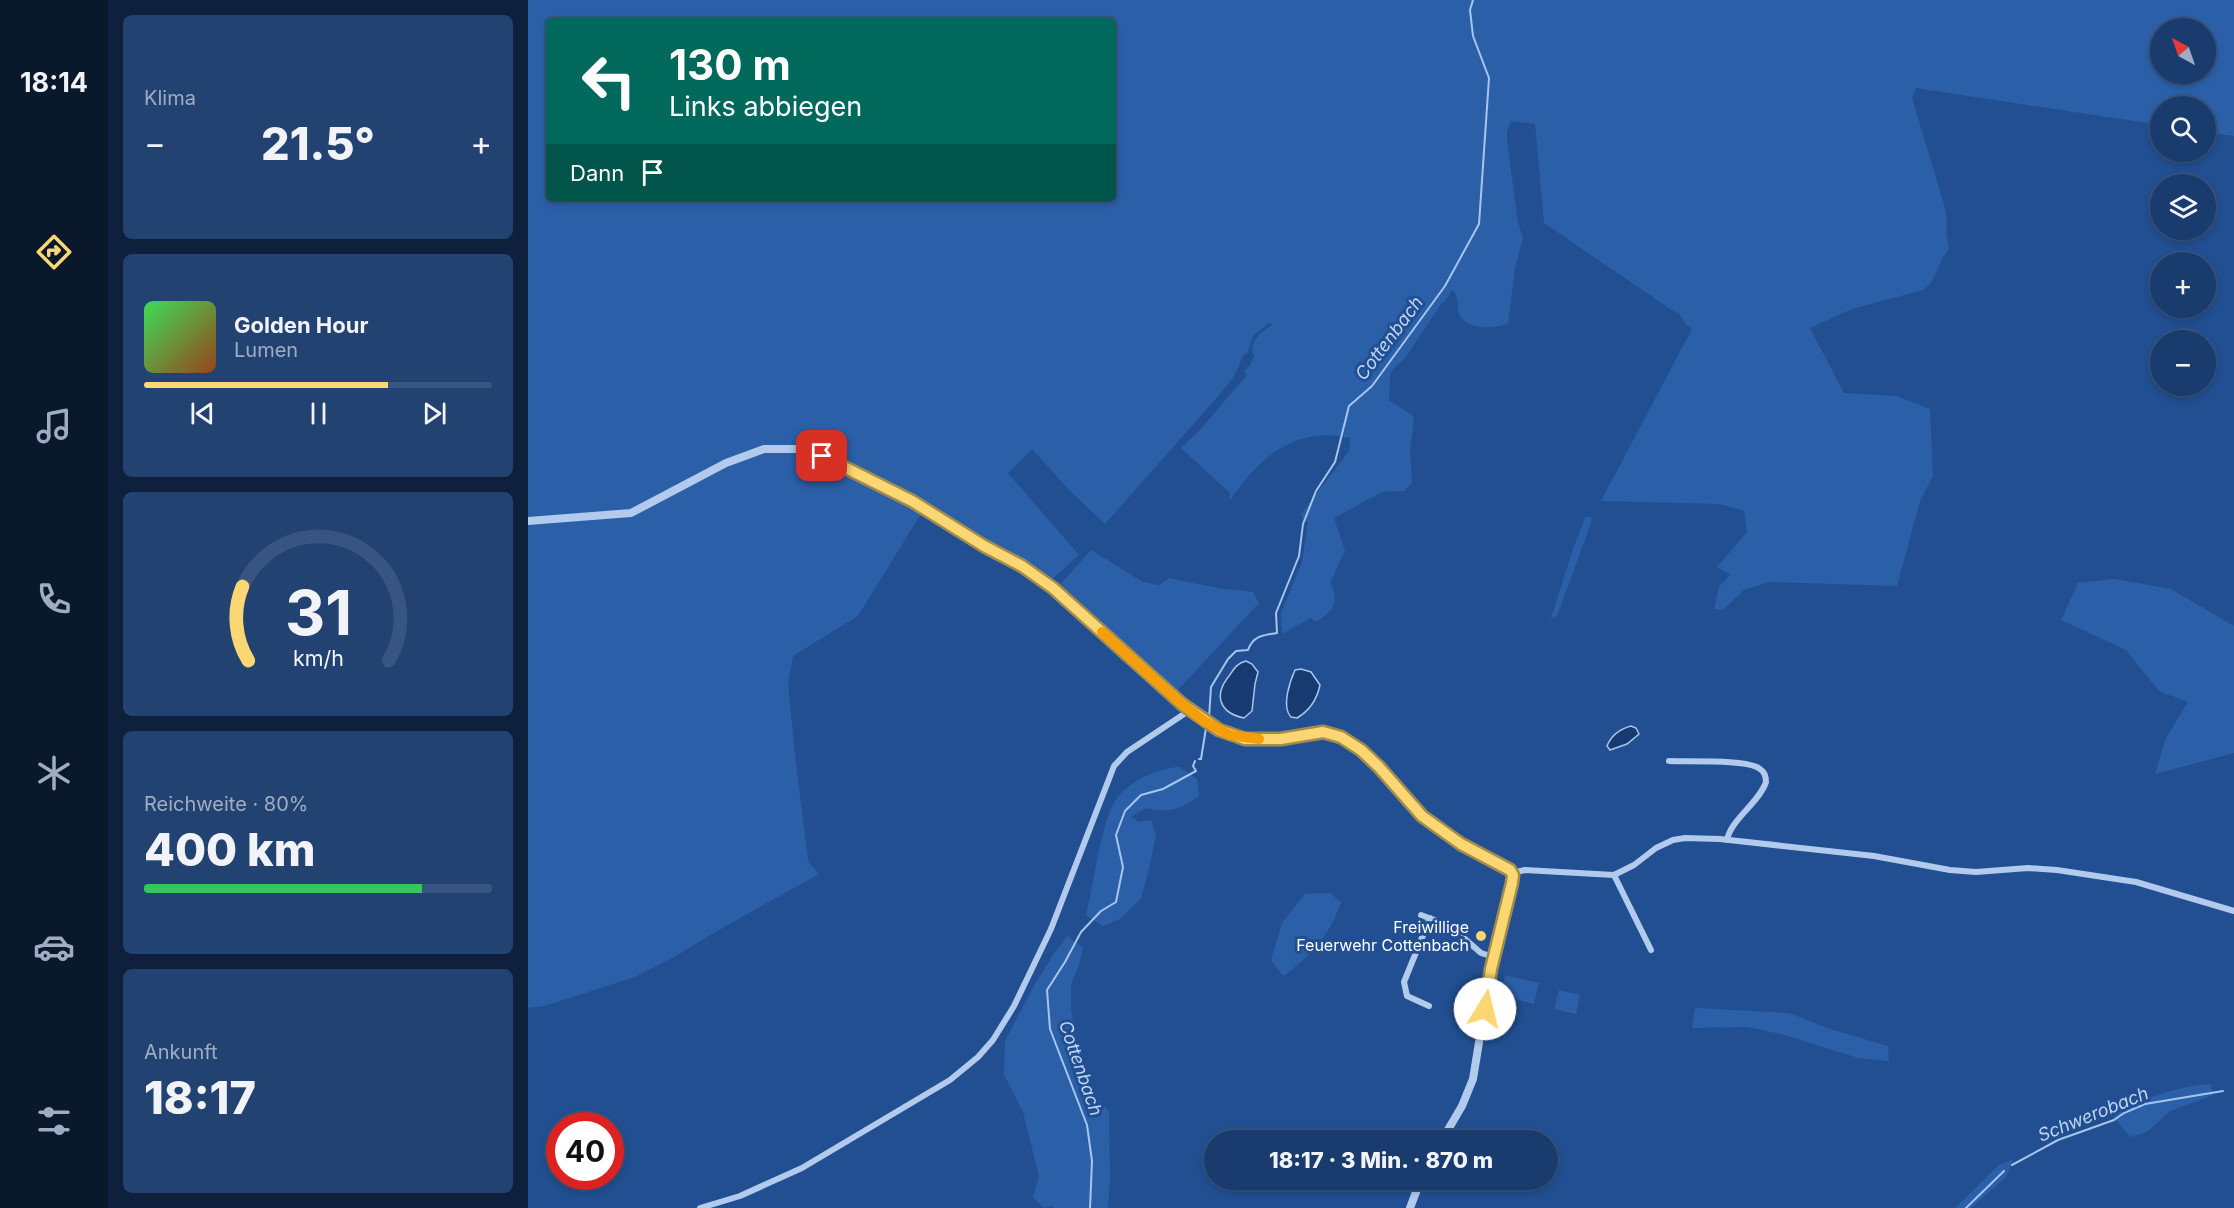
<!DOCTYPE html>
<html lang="de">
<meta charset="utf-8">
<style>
:root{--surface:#193b6d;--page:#224272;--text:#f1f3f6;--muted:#9fadc2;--line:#375580;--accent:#fad773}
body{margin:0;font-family:Inter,sans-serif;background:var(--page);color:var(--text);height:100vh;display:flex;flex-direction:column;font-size:22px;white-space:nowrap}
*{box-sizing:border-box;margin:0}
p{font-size:20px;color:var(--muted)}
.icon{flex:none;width:33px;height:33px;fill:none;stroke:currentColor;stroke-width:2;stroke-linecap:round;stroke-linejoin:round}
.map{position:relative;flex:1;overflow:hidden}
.side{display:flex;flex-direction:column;gap:15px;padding:15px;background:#0e203c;width:420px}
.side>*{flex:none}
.hud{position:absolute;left:18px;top:18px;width:570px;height:183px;border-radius:6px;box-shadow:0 3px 9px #0003,0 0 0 2px var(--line);background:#00695c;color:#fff;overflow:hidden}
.needle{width:39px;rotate:320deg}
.controls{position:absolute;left:1622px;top:18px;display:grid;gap:12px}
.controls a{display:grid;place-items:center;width:66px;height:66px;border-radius:50%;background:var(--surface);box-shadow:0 3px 9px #0003,0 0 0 2px var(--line);font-size:30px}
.speed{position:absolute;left:18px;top:1112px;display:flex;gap:12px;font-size:30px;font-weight:700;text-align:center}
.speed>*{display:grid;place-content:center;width:78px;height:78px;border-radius:50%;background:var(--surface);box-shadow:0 3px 9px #0003,0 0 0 2px var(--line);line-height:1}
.speed .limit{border:9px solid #d22;background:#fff;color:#111}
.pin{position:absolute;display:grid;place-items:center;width:51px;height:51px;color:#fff;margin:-26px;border-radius:12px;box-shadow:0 3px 9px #0006}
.me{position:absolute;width:66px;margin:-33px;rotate:9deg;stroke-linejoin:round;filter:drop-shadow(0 0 4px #0008)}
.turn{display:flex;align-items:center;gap:21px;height:126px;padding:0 24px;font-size:27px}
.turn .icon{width:78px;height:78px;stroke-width:2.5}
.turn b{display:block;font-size:42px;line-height:51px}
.then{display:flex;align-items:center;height:57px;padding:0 24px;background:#0003;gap:12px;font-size:22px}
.big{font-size:45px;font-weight:800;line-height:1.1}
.side .tile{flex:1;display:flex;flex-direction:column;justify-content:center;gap:9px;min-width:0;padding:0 21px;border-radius:9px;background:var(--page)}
.side .dial{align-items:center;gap:0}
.dial svg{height:156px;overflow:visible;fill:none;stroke:var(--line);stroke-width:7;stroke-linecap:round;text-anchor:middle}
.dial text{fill:var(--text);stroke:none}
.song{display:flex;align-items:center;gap:18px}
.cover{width:72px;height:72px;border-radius:9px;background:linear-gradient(135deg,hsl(130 70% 55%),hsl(20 70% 35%))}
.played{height:6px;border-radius:3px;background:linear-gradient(90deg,var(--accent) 70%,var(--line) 70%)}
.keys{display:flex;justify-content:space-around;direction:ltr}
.heat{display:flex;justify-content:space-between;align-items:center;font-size:33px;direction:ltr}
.charge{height:9px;border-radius:4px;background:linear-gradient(90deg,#34c759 80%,var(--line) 0)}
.trip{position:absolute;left:676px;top:1130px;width:354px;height:60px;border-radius:30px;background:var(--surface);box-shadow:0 3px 9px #0003,0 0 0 2px var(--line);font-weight:800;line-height:60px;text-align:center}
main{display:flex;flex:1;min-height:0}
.menu{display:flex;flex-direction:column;width:108px;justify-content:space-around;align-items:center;background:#0a182c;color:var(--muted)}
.menu .icon{width:42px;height:42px}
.menu .active{color:var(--accent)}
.menu b{font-size:27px;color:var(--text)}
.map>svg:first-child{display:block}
</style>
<main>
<nav class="menu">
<b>18:14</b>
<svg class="icon active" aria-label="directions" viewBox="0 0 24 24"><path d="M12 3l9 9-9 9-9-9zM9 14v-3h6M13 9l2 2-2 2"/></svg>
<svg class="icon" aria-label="music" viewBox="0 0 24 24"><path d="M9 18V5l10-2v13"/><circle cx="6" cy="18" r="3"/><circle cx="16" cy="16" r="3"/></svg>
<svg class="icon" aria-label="phone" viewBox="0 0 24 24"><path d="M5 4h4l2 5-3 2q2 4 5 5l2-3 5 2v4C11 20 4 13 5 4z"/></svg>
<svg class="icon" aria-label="climate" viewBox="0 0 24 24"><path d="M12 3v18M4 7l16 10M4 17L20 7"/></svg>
<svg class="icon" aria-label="car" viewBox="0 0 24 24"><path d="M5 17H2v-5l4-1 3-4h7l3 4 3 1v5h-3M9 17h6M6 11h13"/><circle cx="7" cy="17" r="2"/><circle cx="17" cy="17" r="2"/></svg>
<svg class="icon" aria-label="filters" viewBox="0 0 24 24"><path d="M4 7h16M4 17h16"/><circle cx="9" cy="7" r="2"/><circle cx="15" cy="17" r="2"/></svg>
</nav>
<section class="side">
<div class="tile"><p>Klima</p>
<div class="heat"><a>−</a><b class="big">21.5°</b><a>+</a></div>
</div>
<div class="tile">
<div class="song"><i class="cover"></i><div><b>Golden Hour</b><p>Lumen</p></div></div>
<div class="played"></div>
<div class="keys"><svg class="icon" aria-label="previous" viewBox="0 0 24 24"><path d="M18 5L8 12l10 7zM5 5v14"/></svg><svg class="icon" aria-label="pause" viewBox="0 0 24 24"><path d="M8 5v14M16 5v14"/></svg><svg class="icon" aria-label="next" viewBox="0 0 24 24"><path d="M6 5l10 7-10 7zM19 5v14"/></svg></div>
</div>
<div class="tile dial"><svg viewBox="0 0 100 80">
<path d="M14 69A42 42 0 1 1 86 69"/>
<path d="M14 69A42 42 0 0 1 11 31" stroke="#fad773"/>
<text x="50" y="56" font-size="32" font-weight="700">31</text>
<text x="50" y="72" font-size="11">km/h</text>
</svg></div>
<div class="tile"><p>Reichweite · 80%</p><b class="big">400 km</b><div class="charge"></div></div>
<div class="tile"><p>Ankunft</p><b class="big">18:17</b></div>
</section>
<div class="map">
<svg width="1706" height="1208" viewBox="0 0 1706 1208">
<rect width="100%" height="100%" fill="#214f91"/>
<g fill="#2b60a9" fill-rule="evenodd">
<path d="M0,0H1706V136L1677,132V106H1632V125L1388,88L1384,98L1417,208L1419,224L1418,233L1421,248C1419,252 1415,256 1413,261C1407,273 1407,282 1395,290L1324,309L1282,328L1316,393L1368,396L1402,409L1405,476L1392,501L1369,586L1241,582L1216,590L1195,610L1186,609L1191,587L1202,575L1189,567L1219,532L1216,511L1192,504L1073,501L1163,331V326H1159L1150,312L1148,313L1016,223L1007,124L983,121L979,132V141L990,222L995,238L987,268L980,323C968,329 942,330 933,317C927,308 933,297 924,290L917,302L913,304L877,358L865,369L862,375L861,400L885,416L886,420L882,450L884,483L876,491L854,492L806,518L817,551L802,583C813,602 804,613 787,622L783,618L754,634L753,613L774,562L780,522L775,520L773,514L821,451L822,438C766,426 732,457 702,500L701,499L702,493L653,448L672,430L719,375L716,371L722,365L726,356C720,341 733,332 744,325L742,322L725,336L719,354H716L706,376L693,393L577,524L541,490L504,449L480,473L551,555L522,581L504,567L399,504L330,616L265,656L260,684L268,765L280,861L291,874L196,927L146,957L107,977L16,1006L0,1008ZM21,21H585V198H21ZM1632,28H1677V74H1632Z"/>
<polygon points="1058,516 1064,518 1063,523 1029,616 1023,618 1046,546"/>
<polygon points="563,550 615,582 631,585 641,578 689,588 725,592 731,603 648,692 530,587"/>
<polygon points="1586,579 1643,589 1706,626 1706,753 1627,774 1638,738 1660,702 1631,691 1598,650 1533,620 1550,583"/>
<path d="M652,767L669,779L671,796C653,809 641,814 618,808L603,817L611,822L623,820L628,835L621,869L613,898L592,919L575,926L558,915C567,880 570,837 585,805C595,783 629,768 652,767Z"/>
<path d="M802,893L813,902C802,935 783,956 755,976L743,960L754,923L777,894Z"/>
<polygon points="539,936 555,948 551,965 543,984 543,1010 554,1065 566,1093 581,1111 582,1180 580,1208 526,1208 524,1206 516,1208 505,1197 511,1176 495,1112 476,1075 477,1041 507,984 525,955"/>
<polygon points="977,975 1011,983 1006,1004 972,995"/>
<polygon points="1031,990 1052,995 1048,1014 1026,1009"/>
<polygon points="1167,1008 1261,1013 1302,1029 1360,1046 1361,1061 1330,1058 1257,1035 1220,1027 1164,1028"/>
<path d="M1683,1084L1685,1095L1642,1111L1619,1132L1602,1137L1585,1117C1610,1099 1651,1086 1683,1084Z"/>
<polygon points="1485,1159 1478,1177 1443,1208 1427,1208 1470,1166"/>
</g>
<g fill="#173a70" stroke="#a6c5ee" stroke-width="1.5">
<path d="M718,661L724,664L730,672L727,684L724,711L716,718C692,713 685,696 701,676C706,669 709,663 718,661Z"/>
<path d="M773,669L783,672L792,685C789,699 781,711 769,718L763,717C753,707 762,681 767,670Z"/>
<path d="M1103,726L1108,728L1111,734L1099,744L1082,750L1079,746C1083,736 1092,729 1103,726Z"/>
</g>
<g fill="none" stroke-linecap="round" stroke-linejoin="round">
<g stroke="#a6c5ee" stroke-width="2">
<path d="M681,718L683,687L700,659L708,651L720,650C725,636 735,635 749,633L748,613L771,556L775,524L788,491L807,462L821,406L844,386L917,286L951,224L961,78L945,36L942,10L945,0"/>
<polyline points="671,759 673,759 678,728"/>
<polyline points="1484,1165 1530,1140 1586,1120 1596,1113 1617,1104 1695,1091"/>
<polyline points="562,1208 564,1161 559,1125 522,1029 519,990 537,962 553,932 573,911 588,902 595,867 588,835 597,811 613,795 635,789 668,771 665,766 667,761"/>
<polyline points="1438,1208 1476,1171"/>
</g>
<g stroke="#b2cbed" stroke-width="6">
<path d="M1141,761C1159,762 1220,759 1232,769C1237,772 1238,777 1238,782C1231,803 1203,819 1199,840"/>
<polyline points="984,873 997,870 1086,875 1106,865 1128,848 1145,840 1157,838 1192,839 1346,856 1422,870 1448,872 1500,868 1529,870 1608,882 1706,911"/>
<polyline points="1086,875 1123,950"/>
<polyline points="893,915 922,926 953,953 966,957"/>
<polyline points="901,1006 879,996 876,982 902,918"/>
<polyline points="172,1208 212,1196 274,1168 422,1080 450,1057 465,1040 486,1006 523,929 586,766 599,752 662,710"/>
</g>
<g stroke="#b2cbed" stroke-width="8">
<polyline points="0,521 103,513 198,463 236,449 277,449 311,463 384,501 456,546 494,566 525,588 654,704 691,730 717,739 753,739 795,733 813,737 833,750 851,767 894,816 933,844 980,868 985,875 963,969 945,1079 934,1106 914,1140"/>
<polyline points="882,1208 893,1179"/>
</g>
</g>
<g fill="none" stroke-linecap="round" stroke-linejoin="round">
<defs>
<polyline id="route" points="294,456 384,501 456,546 494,566 525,588 654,704 691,730 717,739 753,739 795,732 813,737 833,750 851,767 894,816 933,844 982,870 985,875 984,883 963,969 957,1009"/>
</defs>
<use href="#route" stroke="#a28c4b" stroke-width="15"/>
<use href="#route" stroke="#fad773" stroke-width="10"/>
<polyline stroke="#f59e0b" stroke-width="10" points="574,632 654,704 676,721 702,735 731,739"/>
</g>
<circle fill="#fad773" stroke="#214f91" stroke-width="2" cx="953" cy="936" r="6"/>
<g text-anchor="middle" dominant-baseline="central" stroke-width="6" stroke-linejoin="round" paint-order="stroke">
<g font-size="16" fill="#fff" stroke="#214f91" text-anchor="end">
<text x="941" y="927">Freiwillige<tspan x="941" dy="18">Feuerwehr Cottenbach</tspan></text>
</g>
<g font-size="18" font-style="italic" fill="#bed5f4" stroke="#214f91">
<text transform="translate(861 338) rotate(-53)">Cottenbach</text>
<text transform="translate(553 1068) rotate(71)">Cottenbach</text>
<text transform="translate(1565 1114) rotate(-22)">Schwerobach</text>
</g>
</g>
</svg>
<div class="controls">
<a><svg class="needle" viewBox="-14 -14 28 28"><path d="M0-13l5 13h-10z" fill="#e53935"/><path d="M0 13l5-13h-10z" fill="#9fadc2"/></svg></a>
<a><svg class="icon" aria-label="search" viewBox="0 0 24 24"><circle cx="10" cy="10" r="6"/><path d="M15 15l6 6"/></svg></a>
<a><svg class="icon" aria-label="layers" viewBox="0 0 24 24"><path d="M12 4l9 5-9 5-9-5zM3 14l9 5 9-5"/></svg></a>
<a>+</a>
<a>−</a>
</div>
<div class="speed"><div class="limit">40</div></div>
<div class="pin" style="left:294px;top:456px;background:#d93025"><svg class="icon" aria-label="arrive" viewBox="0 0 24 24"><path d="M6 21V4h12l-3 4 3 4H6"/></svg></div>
<svg class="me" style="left:957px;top:1009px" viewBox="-20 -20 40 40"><circle r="19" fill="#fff"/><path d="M0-13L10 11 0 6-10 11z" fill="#fad773"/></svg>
<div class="trip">18:17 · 3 Min. · 870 m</div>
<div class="hud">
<div class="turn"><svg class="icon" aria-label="left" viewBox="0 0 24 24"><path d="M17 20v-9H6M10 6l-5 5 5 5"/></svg><div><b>130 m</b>Links abbiegen</div></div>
<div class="then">Dann<svg class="icon" aria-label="arrive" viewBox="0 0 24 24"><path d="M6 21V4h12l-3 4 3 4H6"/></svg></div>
</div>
</div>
</main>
